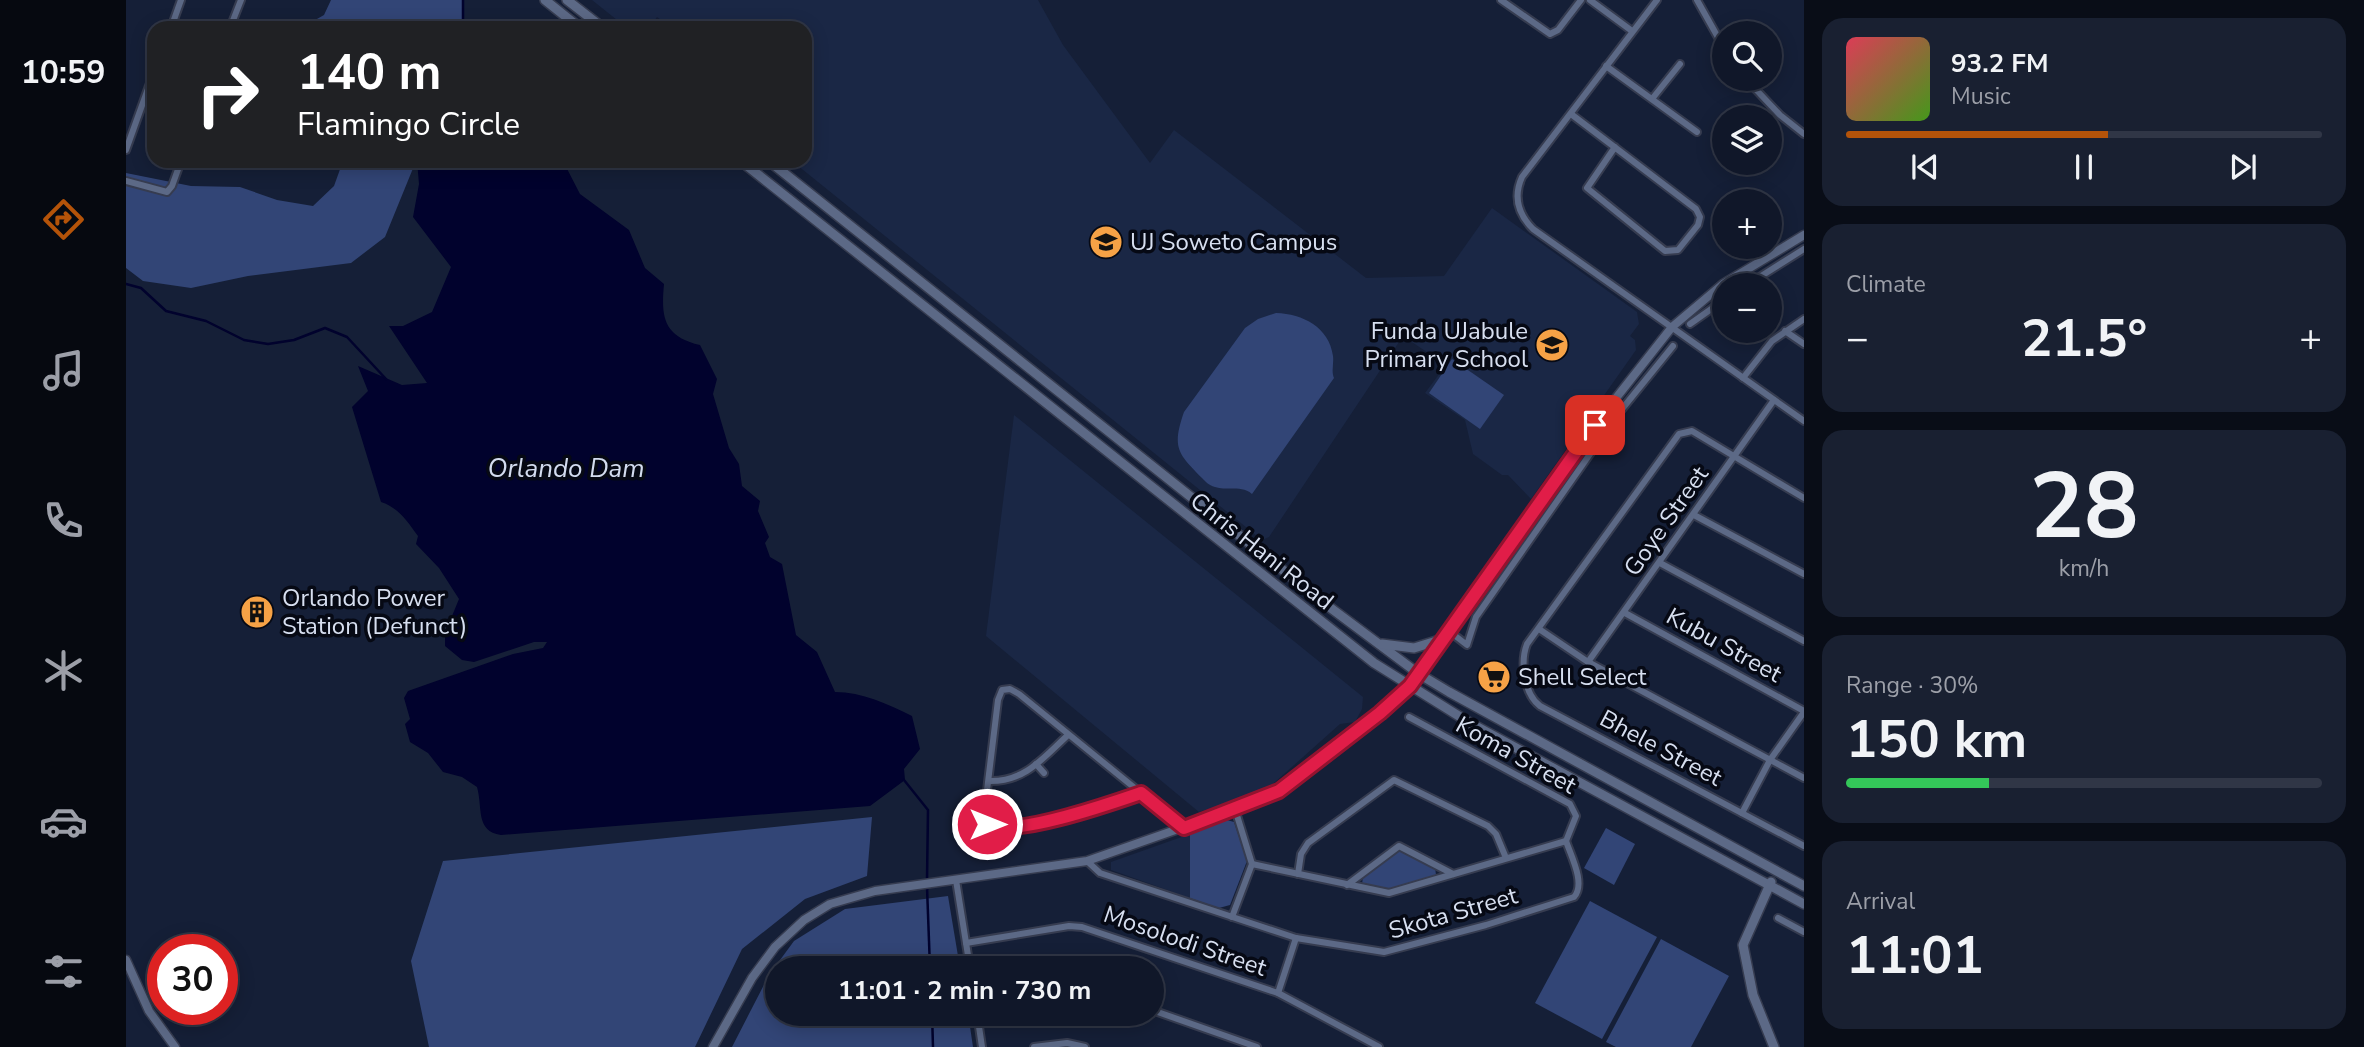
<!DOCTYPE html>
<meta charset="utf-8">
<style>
:root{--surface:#101729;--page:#192031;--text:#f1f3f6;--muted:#9c9fa8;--line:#303646;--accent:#b45309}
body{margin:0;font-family:"Nunito Sans",sans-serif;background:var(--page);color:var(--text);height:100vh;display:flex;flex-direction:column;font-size:26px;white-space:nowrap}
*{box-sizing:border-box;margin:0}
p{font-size:23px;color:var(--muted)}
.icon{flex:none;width:38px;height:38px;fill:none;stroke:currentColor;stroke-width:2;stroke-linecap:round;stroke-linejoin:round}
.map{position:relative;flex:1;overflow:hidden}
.sheet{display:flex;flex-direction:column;gap:18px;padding:18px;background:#090d17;width:560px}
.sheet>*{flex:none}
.top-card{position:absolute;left:21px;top:21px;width:665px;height:147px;border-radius:21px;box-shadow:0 4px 18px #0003,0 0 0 2px var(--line);background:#202124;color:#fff;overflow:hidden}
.tools{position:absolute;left:1586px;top:21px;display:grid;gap:14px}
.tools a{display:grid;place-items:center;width:70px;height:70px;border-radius:50%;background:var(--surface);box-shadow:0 4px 18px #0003,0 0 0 2px var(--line);font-size:35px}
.speed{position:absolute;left:21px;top:934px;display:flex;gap:14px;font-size:35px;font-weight:700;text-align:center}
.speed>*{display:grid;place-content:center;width:91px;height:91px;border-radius:50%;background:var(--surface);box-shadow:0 4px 18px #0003,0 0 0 2px var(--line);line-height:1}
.speed .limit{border:10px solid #d22;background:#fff;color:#111}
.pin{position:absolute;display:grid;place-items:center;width:60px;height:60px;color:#fff;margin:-30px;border-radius:14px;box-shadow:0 4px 10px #0006}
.me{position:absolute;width:77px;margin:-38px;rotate:90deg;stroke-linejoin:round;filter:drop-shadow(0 0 5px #0008)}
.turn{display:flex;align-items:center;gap:24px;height:147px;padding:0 35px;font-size:32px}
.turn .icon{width:91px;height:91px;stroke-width:2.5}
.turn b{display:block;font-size:49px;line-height:60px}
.big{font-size:52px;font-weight:700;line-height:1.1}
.sheet .widget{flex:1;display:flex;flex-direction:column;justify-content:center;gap:10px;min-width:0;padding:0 24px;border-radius:21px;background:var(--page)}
.sheet .dial{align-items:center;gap:0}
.dial b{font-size:91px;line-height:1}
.song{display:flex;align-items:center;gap:21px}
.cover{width:84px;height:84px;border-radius:10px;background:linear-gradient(135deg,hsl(350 70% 55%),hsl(100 70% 35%))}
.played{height:7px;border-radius:4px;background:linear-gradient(90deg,var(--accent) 55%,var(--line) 55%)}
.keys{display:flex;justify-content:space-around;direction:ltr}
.heat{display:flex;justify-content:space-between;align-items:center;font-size:38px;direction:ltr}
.charge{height:10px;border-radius:5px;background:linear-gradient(90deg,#34c759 30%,var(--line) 0)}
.trip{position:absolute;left:639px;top:956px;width:399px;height:70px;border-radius:35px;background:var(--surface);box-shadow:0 4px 18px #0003,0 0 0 2px var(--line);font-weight:700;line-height:70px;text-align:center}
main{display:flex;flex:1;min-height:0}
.dock{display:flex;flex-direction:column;width:126px;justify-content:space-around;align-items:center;background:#060910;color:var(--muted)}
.dock .icon{width:49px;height:49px}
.dock .selected{color:var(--accent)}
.dock b{font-size:32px;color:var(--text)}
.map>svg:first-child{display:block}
</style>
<main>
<nav class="dock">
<b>10:59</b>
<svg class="icon selected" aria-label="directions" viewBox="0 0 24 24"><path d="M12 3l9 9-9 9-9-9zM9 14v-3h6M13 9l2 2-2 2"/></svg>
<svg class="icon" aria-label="music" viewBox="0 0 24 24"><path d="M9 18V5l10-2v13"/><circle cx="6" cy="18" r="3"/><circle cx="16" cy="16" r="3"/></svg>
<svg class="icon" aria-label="phone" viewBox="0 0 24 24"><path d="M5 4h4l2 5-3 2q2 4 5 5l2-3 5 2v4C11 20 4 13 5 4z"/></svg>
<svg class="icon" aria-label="climate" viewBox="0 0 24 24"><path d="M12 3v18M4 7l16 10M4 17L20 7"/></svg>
<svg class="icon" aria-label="car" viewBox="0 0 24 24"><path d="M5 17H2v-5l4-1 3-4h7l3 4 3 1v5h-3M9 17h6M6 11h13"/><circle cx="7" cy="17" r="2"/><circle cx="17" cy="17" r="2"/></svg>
<svg class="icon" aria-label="filters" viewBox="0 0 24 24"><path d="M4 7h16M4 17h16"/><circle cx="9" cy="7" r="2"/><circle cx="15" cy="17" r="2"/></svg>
</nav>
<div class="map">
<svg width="1678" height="1047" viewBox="0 0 1678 1047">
<rect width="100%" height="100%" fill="#151f37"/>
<g fill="#1a2745">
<polygon points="466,0 912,0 937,45 1024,163 1048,130 1240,278 1318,276 1366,208 1511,312 1513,324 1504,336 1509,340 1510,350 1405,499 1382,475 1376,475 1347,454 1339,420 1299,393 1320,365 1277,336 1143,537 1136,540 666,161 679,161 679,28 546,28 531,17 523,28 501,28"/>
<polygon points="888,415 1237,697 1236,709 1229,722 1214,724 1139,791 1073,812 860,636"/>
<polygon points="1064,834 1064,898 985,870 985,862"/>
</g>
<g fill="#324576">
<polygon points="205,0 337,0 337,24 333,28 175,28 198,15"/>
<polygon points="217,161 290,161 259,237 225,263 122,276 65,288 17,281 0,268 0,173 65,186 114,187 151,200 187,206 208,186"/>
<path d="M1150,313C1177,314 1203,327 1207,356C1208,364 1205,371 1208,378L1126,494C1115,485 1103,491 1089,487C1082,485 1080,482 1076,478C1053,454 1045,449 1058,412L1119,328L1132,319Z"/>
<polygon points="1326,359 1378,395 1354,429 1303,393"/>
<polygon points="746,817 741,876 679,899 616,949 569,1047 303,1047 285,961 317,861"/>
<polygon points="1101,820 1108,822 1121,861 1104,905 1093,908 1064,898 1064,834"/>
<polygon points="1480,828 1509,844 1488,885 1458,868"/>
<polygon points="1273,850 1309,867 1310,875 1260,890 1236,884 1237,877"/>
<polygon points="822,896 834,968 651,968 651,1013 842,1013 847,1047 606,1047 643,975 668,941 719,909"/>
<polygon points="1464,901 1531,937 1476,1039 1409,1003"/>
<polygon points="1535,939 1603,976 1565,1047 1490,1047 1480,1042"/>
</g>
<path fill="#01022d" d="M291,161H437L454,194L503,230L519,268L538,284C535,317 537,336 574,345L591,379L587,394L603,448L613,464L616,486L634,501L632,511L643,537L639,543L644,557L656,564L670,635L691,652L709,692C736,692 762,704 786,716L794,749L778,769L779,780L744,806L375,835C349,831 357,808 351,787L336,777L317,772L302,753L284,742L279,724L284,719L278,698L282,691L387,654L417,648L421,642H408L348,662L336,660L319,646V633L333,599L313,568L290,544L292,536C281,521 273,508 255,502L226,407L242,391L232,366L276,385L301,383L263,326H277L306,312L325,267L287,217L293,184Z"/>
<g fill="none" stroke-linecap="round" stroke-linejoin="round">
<g stroke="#01022d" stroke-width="2.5">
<polyline points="337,0 337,24"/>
<polyline points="0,284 15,288 40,311 80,321 118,340 142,344 168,340 199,328 221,337 260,379"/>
<polyline points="778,780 802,810 801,880"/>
<polyline points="801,887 804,968"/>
<polyline points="806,1013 807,1047"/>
</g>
<defs>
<g id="minor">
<polyline points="1375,0 1424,34 1432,30 1455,0"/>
<polyline points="1464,0 1506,31"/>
<path d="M1531,0L1396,177C1387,197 1392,214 1407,229L1678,421"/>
<polyline points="1571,0 1598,48"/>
<polyline points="45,28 55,0"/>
<polyline points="104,28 115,0"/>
<polyline points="1480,66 1571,132"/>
<polyline points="1620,79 1654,115 1678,134"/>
<polyline points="1526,99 1554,64"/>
<polyline points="1445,114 1570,209 1574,217 1572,225 1552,250 1539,251 1461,188 1489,147"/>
<polyline points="0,150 28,72"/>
<polyline points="0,181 41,192 46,186 55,161"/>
<polyline points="1621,285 1678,249"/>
<polyline points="1564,324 1598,300"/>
<polyline points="1659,331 1678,344"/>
<polyline points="1617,378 1646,341 1678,319"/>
<path d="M1678,498L1566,431L1553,434L1401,644C1394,662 1398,694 1414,706L1678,846"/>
<polyline points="1568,515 1678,574"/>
<polyline points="1534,563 1678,641"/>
<polyline points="1499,613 1678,711"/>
<polyline points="1413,629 1462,662 1678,778"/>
<polyline points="1323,631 1341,645 1350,617 1492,414 1547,346"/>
<polyline points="1462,662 1648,400"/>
<polyline points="1283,717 1444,804 1450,816 1440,841"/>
<polyline points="910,764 918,773"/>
<path d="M863,781C899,782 917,758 942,735"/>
<polyline points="1015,794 930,820 863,825 858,815 872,700 876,690 884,689 893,694 1058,828"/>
<polyline points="1616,813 1644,760 1678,712"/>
<path d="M961,861L974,873L1170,938L1258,952L1360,925L1448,897C1460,884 1445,856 1440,841"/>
<polyline points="1126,864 1263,893 1440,841"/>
<polyline points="1172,874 1175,854 1182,843 1268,780 1362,826 1370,834 1380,858"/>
<polyline points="830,880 844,968"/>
<polyline points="1221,885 1273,846 1327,874"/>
<polyline points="1106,917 1126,864 1109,809"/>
<polyline points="1652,918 1678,932"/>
<polyline points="840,943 943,926 956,927 1152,993 1253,1047"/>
<polyline points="1152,993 1170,938"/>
<polyline points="1026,1010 1131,1047"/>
<polyline points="851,1013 856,1047"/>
<polyline points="908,1047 941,1043 959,1047"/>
</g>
<g id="tertiary">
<polyline points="0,960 23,1011 49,1047"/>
<polyline points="587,1047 626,978 649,947 678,920 704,904 749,891 961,861 1129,802 1153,791 1254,713 1284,686 1483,407 1546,327 1597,284 1678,235"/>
</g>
<g id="secondary">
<polyline points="419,0 454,28"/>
<polyline points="441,0 477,28"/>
<polyline points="615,161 1248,663 1344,723 1678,904"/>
<polyline points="643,161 1202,606 1293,674 1323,692 1678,886"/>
<polyline points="1256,644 1288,648 1317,639"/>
<polyline points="1645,882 1617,945 1627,995 1648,1047"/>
</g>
</defs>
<use href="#minor" stroke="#363c50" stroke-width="10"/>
<use href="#tertiary" stroke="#363c50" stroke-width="11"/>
<use href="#secondary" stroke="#363c50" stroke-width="12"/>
<use href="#minor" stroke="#5c6986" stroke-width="6"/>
<use href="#tertiary" stroke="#5c6986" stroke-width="8"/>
<use href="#secondary" stroke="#5c6986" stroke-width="9"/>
</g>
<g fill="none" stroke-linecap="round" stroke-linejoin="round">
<defs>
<path id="route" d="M861,824C886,838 986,803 1015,793L1058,828L1153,791L1254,713L1284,686L1469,425"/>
</defs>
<use href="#route" stroke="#92132f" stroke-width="18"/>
<use href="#route" stroke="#e11d48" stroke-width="12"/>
</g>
<defs>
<symbol id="university-disc" viewBox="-11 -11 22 22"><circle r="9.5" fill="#f6a246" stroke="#060914"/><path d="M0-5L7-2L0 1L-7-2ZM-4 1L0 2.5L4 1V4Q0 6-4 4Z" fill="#111"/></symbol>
<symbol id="school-disc" viewBox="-11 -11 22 22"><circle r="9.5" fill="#f6a246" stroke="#060914"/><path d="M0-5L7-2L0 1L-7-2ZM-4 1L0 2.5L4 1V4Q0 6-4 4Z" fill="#111"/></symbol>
<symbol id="building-disc" viewBox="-11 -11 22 22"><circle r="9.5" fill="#f6a246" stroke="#060914"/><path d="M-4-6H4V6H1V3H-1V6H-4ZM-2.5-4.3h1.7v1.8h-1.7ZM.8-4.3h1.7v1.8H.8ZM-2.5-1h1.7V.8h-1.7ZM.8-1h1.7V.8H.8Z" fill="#111"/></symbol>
<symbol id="supermarket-disc" viewBox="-11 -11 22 22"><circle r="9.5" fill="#f6a246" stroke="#060914"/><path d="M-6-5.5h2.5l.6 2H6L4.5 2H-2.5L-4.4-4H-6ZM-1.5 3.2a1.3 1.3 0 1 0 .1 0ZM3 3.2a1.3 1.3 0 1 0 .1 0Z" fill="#111"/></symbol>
</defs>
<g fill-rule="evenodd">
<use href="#university-disc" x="961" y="223" width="38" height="38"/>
<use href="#school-disc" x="1407" y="326" width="38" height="38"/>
<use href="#building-disc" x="112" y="593" width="38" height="38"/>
<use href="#supermarket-disc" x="1349" y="658" width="38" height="38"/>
</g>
<g text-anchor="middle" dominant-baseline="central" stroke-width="7" stroke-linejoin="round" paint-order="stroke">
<g font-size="24" fill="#d7dff0" stroke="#060914" text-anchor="start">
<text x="1004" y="242">UJ Soweto Campus</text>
<text x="1402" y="331" text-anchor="end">Funda UJabule<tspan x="1402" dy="28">Primary School</tspan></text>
<text x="156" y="598">Orlando Power<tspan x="156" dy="28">Station (Defunct)</tspan></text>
<text x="1392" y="677">Shell Select</text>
</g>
<g font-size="24" fill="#d7dff0" stroke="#060914">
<text transform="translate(1540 521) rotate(-55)">Goye Street</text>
<text transform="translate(1136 551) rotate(38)">Chris Hani Road</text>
<text transform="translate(1598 645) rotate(29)">Kubu Street</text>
<text transform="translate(1535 748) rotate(28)">Bhele Street</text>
<text transform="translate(1390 755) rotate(29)">Koma Street</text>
<text transform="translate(1327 913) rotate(-16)">Skota Street</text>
<text transform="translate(1059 941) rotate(19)">Mosolodi Street</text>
</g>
<g font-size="26" font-style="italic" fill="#d3dcef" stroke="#060914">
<text x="440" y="468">Orlando Dam</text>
</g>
</g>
</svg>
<div class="tools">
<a><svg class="icon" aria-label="search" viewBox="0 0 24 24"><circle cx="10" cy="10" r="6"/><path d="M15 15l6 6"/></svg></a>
<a><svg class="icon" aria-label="layers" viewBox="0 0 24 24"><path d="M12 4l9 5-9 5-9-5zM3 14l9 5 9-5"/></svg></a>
<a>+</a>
<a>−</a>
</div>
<div class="speed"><div class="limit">30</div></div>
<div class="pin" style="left:1469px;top:425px;background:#d93025"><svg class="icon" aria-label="arrive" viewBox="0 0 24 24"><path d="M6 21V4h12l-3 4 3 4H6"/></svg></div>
<svg class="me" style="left:861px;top:824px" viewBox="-20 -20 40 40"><circle r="17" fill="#e11d48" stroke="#fff" stroke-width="3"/><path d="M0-11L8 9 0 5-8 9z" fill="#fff"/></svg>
<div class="trip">11:01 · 2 min · 730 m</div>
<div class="top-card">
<div class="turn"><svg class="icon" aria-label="right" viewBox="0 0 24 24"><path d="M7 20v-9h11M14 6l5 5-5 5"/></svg><div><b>140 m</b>Flamingo Circle</div></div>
</div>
</div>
<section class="sheet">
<div class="widget">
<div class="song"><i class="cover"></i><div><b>93.2 FM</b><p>Music</p></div></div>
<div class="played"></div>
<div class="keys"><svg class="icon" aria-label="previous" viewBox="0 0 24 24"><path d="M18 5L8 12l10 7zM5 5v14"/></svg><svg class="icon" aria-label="pause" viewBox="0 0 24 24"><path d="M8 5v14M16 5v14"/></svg><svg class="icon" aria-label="next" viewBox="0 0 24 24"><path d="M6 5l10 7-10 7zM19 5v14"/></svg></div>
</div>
<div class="widget"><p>Climate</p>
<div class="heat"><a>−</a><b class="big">21.5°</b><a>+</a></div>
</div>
<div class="widget dial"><b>28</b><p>km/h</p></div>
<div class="widget"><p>Range · 30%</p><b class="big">150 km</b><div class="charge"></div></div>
<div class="widget"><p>Arrival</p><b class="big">11:01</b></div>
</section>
</main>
